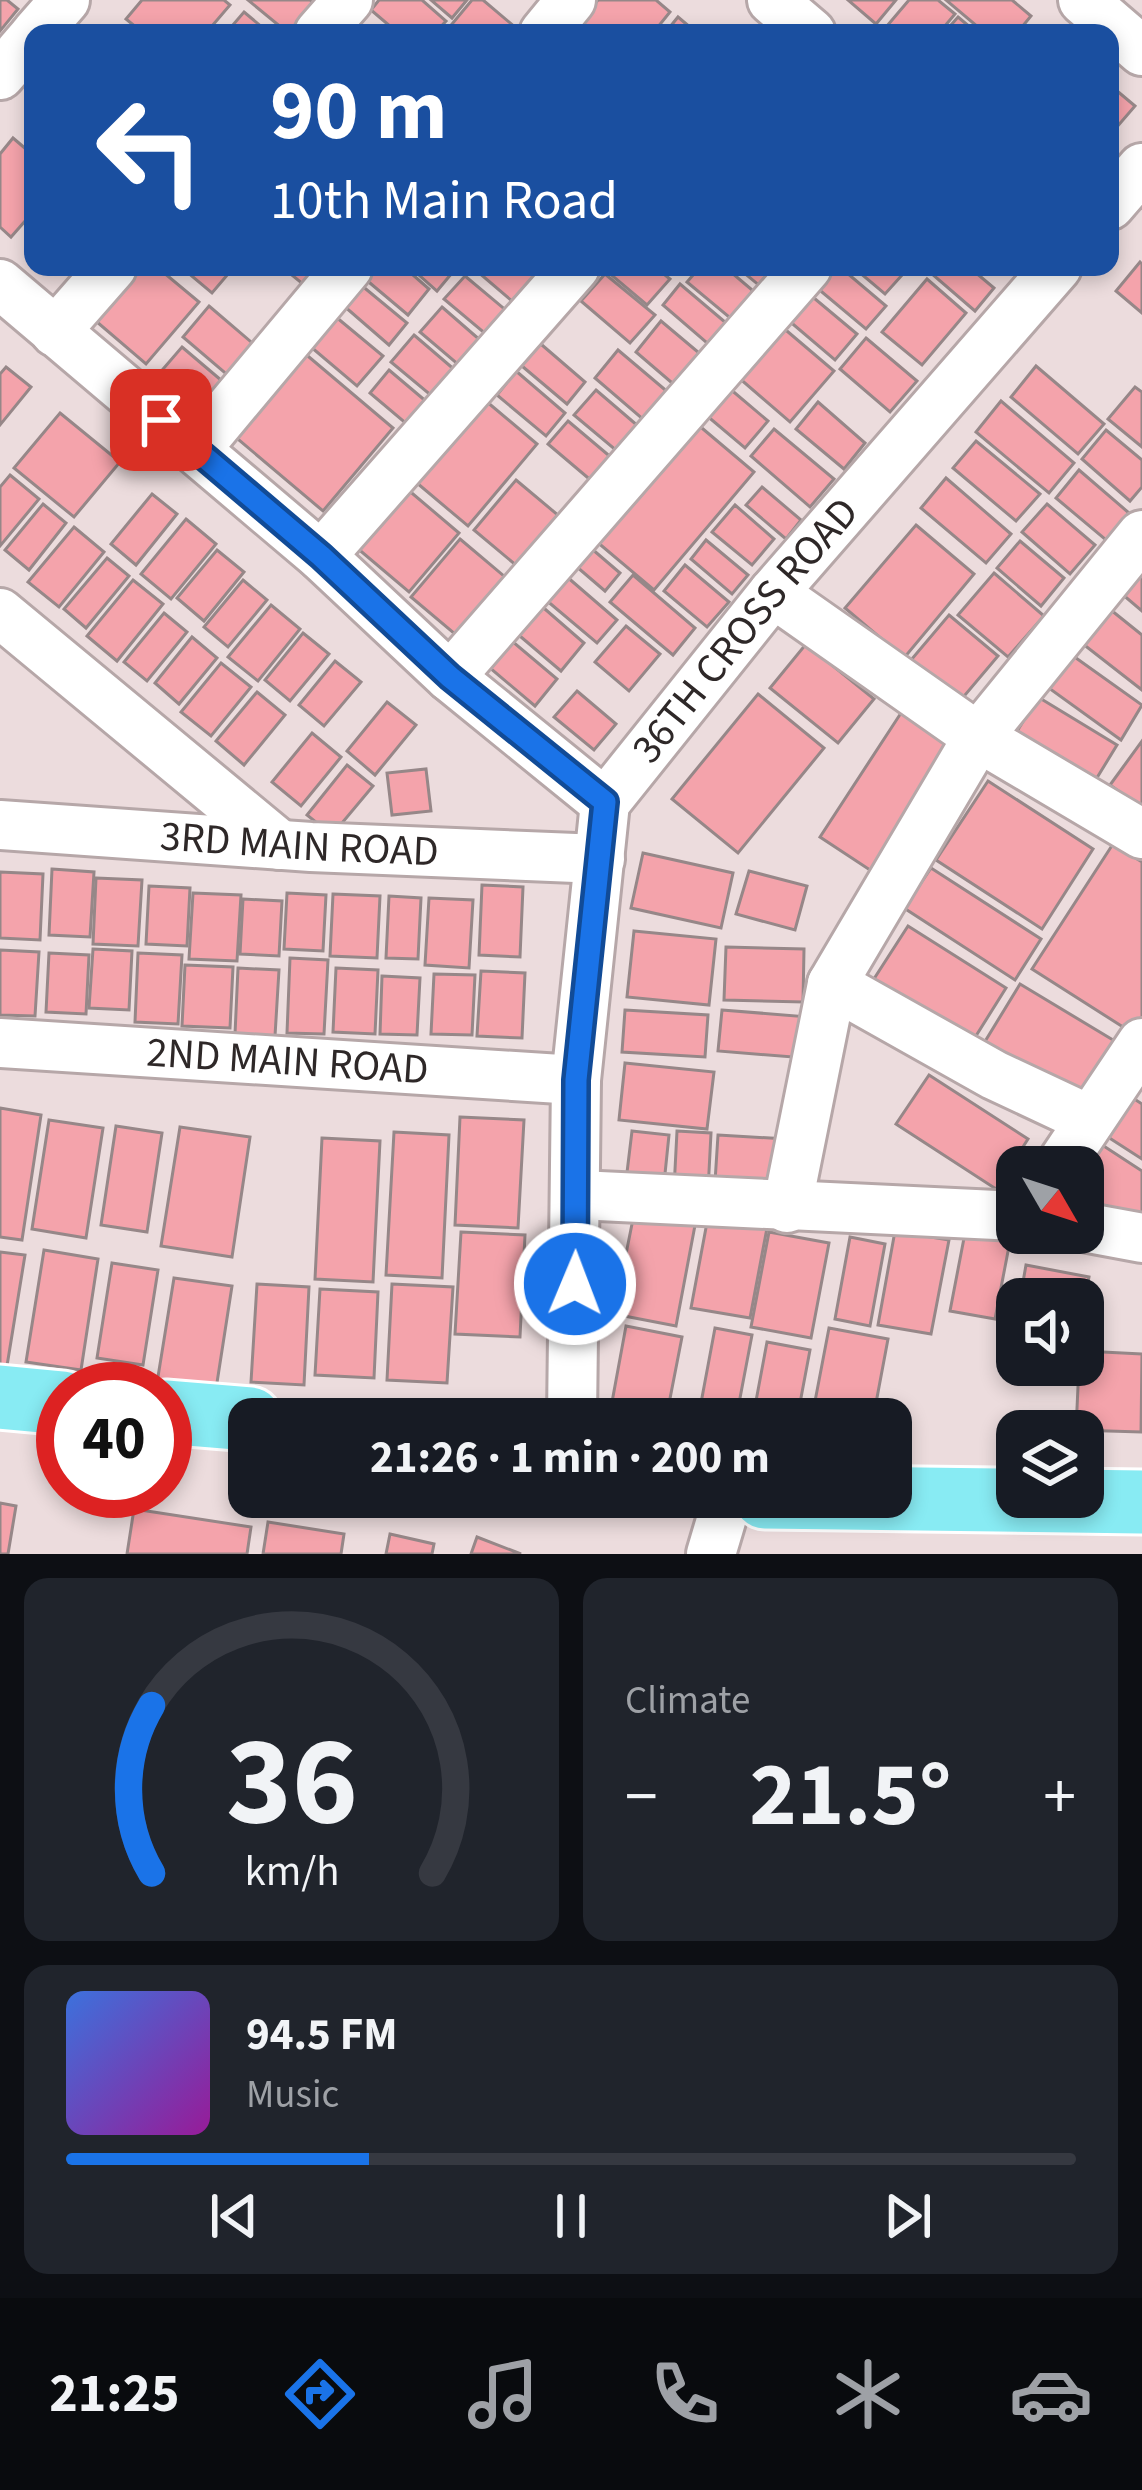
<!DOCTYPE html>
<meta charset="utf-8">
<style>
:root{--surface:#171b24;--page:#20242c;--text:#f1f3f6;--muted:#9ea1a6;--line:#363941;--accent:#1a73e8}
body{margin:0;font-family:"Source Sans 3",sans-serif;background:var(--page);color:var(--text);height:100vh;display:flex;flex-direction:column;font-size:45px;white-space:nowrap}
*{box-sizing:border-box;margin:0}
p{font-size:39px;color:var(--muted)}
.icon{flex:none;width:66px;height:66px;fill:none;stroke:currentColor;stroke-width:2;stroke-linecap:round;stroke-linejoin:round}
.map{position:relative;height:1554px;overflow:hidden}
.side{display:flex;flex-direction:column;gap:24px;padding:24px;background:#0d0f14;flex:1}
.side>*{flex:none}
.top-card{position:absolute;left:24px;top:24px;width:1095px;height:252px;border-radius:24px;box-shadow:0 6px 18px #0003;background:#1a4fa0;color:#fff;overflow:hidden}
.needle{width:78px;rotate:129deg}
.tools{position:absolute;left:996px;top:1146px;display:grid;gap:24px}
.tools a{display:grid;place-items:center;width:108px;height:108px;border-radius:24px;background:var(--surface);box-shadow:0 6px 18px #0003;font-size:60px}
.speed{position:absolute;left:36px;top:1362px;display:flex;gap:24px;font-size:60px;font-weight:700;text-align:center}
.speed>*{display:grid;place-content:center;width:156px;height:156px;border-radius:50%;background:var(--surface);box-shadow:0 6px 18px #0003;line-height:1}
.speed .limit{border:18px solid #d22;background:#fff;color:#111}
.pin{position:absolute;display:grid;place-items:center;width:102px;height:102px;color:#fff;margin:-51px;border-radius:24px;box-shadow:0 6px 18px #0006}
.me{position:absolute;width:132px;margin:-66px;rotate:1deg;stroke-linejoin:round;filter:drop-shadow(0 0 9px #0008)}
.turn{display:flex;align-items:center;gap:42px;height:252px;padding:0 48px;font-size:54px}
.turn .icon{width:156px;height:156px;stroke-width:2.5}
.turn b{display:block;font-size:84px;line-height:102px}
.big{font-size:90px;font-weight:700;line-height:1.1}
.side .widget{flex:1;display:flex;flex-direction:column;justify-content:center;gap:18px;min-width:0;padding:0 42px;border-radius:24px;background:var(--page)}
.side .dial{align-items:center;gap:0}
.dial svg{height:312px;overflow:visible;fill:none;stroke:var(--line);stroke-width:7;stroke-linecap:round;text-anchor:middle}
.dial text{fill:var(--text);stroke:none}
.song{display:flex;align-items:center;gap:36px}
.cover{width:144px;height:144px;border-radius:18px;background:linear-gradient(135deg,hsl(220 70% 55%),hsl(300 70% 35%))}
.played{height:12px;border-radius:6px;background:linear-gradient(90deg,var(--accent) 30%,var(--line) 30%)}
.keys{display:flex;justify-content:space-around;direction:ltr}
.heat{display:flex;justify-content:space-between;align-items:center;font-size:66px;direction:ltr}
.side .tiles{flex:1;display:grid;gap:24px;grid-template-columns:1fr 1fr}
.widget:last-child{grid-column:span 2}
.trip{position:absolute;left:228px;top:1398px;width:684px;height:120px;border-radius:24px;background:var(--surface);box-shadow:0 6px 18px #0003;font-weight:700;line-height:120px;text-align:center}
.tabs{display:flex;height:192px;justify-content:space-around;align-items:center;background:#090b0e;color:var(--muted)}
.tabs .icon{width:84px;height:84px}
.tabs .on{color:var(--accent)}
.tabs b{font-size:54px;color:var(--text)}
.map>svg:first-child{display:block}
</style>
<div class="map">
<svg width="1142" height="1554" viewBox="0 0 1142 1554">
<rect width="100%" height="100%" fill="#ecdcdd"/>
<g fill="#f4a3ab" stroke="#968788" stroke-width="3">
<polygon points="0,0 7,0 18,9 0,31"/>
<polygon points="142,0 224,0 230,5 206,33 143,33 126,19"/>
<polygon points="248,0 310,0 319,8 298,33 288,33"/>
<polygon points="379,0 422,0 446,21 435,33 398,33 371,10"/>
<polygon points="431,0 467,0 452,18"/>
<polygon points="472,0 483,0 522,33 463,33 452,24"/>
<polygon points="598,0 656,0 670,12 653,33 591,33 579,23"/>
<polygon points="848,0 896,0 876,24"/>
<polygon points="909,0 938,0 955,14 939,33 881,33"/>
<polygon points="946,0 1012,0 1031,16 1017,33 985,33"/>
<polygon points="244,12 269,33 226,33"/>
<polygon points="678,17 697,33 665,33"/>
<polygon points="958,17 977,33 944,33"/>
<polygon points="1110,85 1135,106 1110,135"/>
<polygon points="13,138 33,155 33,212 11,237 0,227 0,154"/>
<polygon points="1140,262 1142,264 1142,313 1116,291"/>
<polygon points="132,267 157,267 199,302 146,364 90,316"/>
<polygon points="181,267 234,267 212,293"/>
<polygon points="282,267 328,267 309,289"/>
<polygon points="363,267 404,267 429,289 408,315 358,273"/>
<polygon points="410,267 457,267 437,291"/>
<polygon points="482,267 534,267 545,276 519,307 478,272"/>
<polygon points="655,267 670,279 647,305 603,268"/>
<polygon points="700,267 725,267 758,295 735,322 687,282"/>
<polygon points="737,267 781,267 766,291"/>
<polygon points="823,267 840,267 886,306 866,329 810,282"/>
<polygon points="853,267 894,267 903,274 885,294"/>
<polygon points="969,267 994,288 975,311 925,268"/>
<polygon points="605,274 655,315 630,343 581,301"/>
<polygon points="465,276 514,317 494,341 444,299"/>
<polygon points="927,279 966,313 922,365 882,332"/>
<polygon points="680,284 732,328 714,349 663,305"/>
<polygon points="361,285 407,323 389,345 344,306"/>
<polygon points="802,288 857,334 835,360 781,314"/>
<polygon points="209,306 257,347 231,378 183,337"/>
<polygon points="442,307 488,347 467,372 420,332"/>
<polygon points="336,317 383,356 357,386 311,347"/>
<polygon points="774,320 834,371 790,422 731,371"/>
<polygon points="661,321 711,363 685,394 636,352"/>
<polygon points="414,335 456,371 433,397 391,362"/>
<polygon points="866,338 917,381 890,412 840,369"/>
<polygon points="535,339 585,382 567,404 516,361"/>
<polygon points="296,346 393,428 323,511 226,429"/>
<polygon points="182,347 228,386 203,415 157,376"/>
<polygon points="618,350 676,399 652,427 595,378"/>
<polygon points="1036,366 1104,424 1078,454 1011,397"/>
<polygon points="6,367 31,387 0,425 0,374"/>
<polygon points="389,370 434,408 415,431 370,393"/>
<polygon points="516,371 565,413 546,436 497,395"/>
<polygon points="1135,387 1142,392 1142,447 1108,419"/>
<polygon points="729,388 768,421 745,448 706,415"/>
<polygon points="596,390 645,432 624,457 574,415"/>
<polygon points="480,396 537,444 468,526 411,478"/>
<polygon points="1001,401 1074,463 1049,493 976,432"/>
<polygon points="818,402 865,443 844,469 796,429"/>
<polygon points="60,413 120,462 74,517 14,468"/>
<polygon points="690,418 754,472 654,590 590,536"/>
<polygon points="568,421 619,464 600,488 548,444"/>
<polygon points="774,429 834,479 810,507 751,456"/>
<polygon points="1106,430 1142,460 1142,487 1130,501 1082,459"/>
<polygon points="976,441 1040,494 1016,521 953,468"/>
<polygon points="1079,470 1129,513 1106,540 1056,498"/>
<polygon points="10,475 39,499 0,546 0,487"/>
<polygon points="946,478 1011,534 986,563 921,508"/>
<polygon points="516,480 565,521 523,571 474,530"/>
<polygon points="400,483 459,533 409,592 350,542"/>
<polygon points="762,487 801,520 786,539 746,505"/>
<polygon points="152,494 177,514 136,565 111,544"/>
<polygon points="43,504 66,523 29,570 5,550"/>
<polygon points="1047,504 1095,545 1070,574 1022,532"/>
<polygon points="735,505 774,539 752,565 712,532"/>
<polygon points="186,519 216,544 171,599 141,574"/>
<polygon points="916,525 974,574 904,658 845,608"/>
<polygon points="74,527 104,552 59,607 28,582"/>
<polygon points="460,539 511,582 462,640 411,597"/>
<polygon points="706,540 748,575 732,594 691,559"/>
<polygon points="1020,541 1064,578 1041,606 997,568"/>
<polygon points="585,543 620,573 605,591 570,561"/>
<polygon points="217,550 244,572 204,621 177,598"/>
<polygon points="107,558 129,576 86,628 64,609"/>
<polygon points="1142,558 1142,611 1115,588"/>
<polygon points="685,565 729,602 707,627 664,591"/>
<polygon points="994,573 1044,616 1008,657 958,615"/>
<polygon points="633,575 695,628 673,655 610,602"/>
<polygon points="566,576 617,620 597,643 546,600"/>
<polygon points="133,580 163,604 117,661 87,636"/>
<polygon points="243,580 267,600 228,647 204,627"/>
<polygon points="1101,602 1142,635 1142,690 1074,637"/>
<polygon points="538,603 584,643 561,671 514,631"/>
<polygon points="271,605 300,629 258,681 228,657"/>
<polygon points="164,613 187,632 147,681 124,662"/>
<polygon points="949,615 998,656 960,701 911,660"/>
<polygon points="626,626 660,654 629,691 595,662"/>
<polygon points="303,633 329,654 290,701 265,680"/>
<polygon points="506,636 557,679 535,706 483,662"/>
<polygon points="192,637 217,658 179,704 155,683"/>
<polygon points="806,644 874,699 838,743 770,688"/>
<polygon points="1069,653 1142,705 1121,740 1046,686"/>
<polygon points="335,661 361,682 324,726 299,705"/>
<polygon points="221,663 251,687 211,736 181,712"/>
<polygon points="577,691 616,724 594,750 554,717"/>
<polygon points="257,692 285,715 244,765 216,741"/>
<polygon points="758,694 824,748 738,853 672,799"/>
<polygon points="1038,697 1117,745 1095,781 1016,733"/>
<polygon points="387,702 416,725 375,775 347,751"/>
<polygon points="901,713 954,748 873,872 820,837"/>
<polygon points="312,733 341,757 301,806 272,782"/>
<polygon points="1142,741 1142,808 1110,785"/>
<polygon points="347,765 373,786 332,835 307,815"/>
<polygon points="426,769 431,811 392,815 387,773"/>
<polygon points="988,781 1093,849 1042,929 936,860"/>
<polygon points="1113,844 1142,862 1142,1022 1134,1034 1032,969"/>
<polygon points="643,853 733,873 721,928 631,908"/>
<polygon points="931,868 1041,939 1015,980 904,908"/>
<polygon points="52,869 94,872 90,937 49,935"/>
<polygon points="749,871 807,886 795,930 736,914"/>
<polygon points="0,872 43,874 40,940 0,938"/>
<polygon points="96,878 142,880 138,946 93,944"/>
<polygon points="482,885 523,887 520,957 479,955"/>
<polygon points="149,886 190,888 187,946 146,944"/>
<polygon points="193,893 241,895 237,961 189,959"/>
<polygon points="287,893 326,895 323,951 284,949"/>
<polygon points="333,894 380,896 377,958 330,956"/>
<polygon points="389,896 421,898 418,959 386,958"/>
<polygon points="429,898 473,900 469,968 425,965"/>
<polygon points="243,899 282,901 279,956 240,954"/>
<polygon points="908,926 1006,988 969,1047 870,985"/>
<polygon points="634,931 716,939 709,1005 627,997"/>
<polygon points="726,947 804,949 803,1002 724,1000"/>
<polygon points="93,949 132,951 129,1010 89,1008"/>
<polygon points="0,950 39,952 35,1016 0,1015"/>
<polygon points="49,953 89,955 86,1014 46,1012"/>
<polygon points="138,953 182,955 178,1024 135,1022"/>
<polygon points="290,958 328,960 324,1034 287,1033"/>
<polygon points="185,965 233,967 230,1028 182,1026"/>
<polygon points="238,968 279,970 275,1036 235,1034"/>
<polygon points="336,968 378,970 375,1034 333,1032"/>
<polygon points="481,971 525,973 522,1038 477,1036"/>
<polygon points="434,974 475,975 472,1035 431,1034"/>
<polygon points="382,976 420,978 417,1035 380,1034"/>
<polygon points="1020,984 1123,1046 1084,1111 981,1048"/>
<polygon points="625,1010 708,1015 705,1057 622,1052"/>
<polygon points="722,1010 809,1017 805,1058 718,1051"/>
<polygon points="625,1063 714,1072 707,1129 619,1120"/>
<polygon points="929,1075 1028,1139 996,1189 896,1124"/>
<polygon points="1119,1089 1142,1104 1142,1159 1094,1128"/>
<polygon points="0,1108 41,1115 22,1240 0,1237"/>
<polygon points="460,1117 524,1120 518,1228 455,1225"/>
<polygon points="49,1120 103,1128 86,1238 32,1229"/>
<polygon points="116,1126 162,1133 147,1232 101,1225"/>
<polygon points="180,1127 250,1137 232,1257 161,1246"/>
<polygon points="632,1131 669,1135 663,1193 625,1189"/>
<polygon points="677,1131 711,1133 708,1191 674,1189"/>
<polygon points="394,1132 449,1135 442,1278 386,1275"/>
<polygon points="718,1135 786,1139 783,1185 715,1182"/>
<polygon points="322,1138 380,1141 373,1282 315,1279"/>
<polygon points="1093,1139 1142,1171 1142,1215 1083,1200 1083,1167"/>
<polygon points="635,1209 696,1220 676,1326 614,1314"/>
<polygon points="708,1217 767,1228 750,1318 691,1308"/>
<polygon points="895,1231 949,1240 931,1334 878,1325"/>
<polygon points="461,1232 525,1235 520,1337 455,1334"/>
<polygon points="769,1232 829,1243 811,1338 751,1327"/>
<polygon points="965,1233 1010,1241 995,1319 950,1311"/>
<polygon points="850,1237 885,1244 870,1326 835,1319"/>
<polygon points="44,1250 98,1259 81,1370 26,1362"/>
<polygon points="0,1252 25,1255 6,1372 0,1371"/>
<polygon points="112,1263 158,1270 143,1365 97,1358"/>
<polygon points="1026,1265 1089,1277 1083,1308 1083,1299 1020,1299"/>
<polygon points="174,1278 232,1286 214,1402 156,1389"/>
<polygon points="257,1284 309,1287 304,1385 251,1382"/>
<polygon points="392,1284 453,1287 447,1383 387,1380"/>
<polygon points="320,1289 378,1292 374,1378 315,1375"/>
<polygon points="626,1326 682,1337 666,1419 610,1413"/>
<polygon points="715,1328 752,1335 736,1419 698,1419"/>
<polygon points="829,1328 888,1339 873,1419 812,1417"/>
<polygon points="767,1342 810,1350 797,1419 753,1417"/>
<polygon points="1083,1351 1142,1354 1141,1432 1076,1430 1079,1365 1083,1365"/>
<polygon points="0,1503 16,1506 8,1554 0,1554"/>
<polygon points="134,1509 251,1527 247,1554 127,1554"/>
<polygon points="268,1522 344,1534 341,1554 263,1554"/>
<polygon points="390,1534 434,1544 432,1554 386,1554"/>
<polygon points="477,1537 521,1554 471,1554"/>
</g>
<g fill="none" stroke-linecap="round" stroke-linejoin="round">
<defs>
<g id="minor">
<polyline points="772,0 811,33"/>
<polyline points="1083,0 1142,51"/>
<polyline points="36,33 65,0"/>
<polyline points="319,33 348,0"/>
<polyline points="544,33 571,0"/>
<polyline points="0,75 33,37"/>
<polyline points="1110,205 1142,168"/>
<polyline points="0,284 321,556 450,677 605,803"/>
<polyline points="55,332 112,267"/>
<polyline points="196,449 348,267"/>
<polyline points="321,556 575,267"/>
<polyline points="773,593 978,737 1142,834"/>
<polyline points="0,613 280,845"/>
<polyline points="450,677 807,267"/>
<path id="s1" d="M0,825L311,847L600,859"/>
<polyline points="832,984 994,1075 1090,1120"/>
<path id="s2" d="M0,1043L576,1080"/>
<polyline points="1059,1167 1142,1043"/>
<polyline points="578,1195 1017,1216"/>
<polyline points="787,1208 832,984 978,737 1142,535"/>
<polyline points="1083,1227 1142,1238"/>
<path id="s3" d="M572,1419L576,1080L605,803L773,593L1057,267"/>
<polyline points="711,1554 728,1497"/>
</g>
<g id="major">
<polyline points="0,1397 63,1403"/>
<polyline points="165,1412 250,1419"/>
<polyline points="765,1497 1142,1502"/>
</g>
</defs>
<use href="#minor" stroke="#b6a7a8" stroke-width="54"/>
<use href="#major" stroke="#fff" stroke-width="69"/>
<use href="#minor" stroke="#fff" stroke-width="48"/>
<use href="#major" stroke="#88ebf3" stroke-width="63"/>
</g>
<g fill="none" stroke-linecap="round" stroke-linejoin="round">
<defs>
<polyline id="route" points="161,420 321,556 450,677 605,802 576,1080 575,1284"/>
</defs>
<use href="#route" stroke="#114b97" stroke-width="30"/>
<use href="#route" stroke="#1a73e8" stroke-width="21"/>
</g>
<g text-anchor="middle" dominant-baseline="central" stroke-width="10" stroke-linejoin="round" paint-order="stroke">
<g font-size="42" fill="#2e2828" stroke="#f9e9ea">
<text stroke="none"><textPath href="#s3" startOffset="840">36TH CROSS ROAD</textPath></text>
<text stroke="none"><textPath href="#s1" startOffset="300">3RD MAIN ROAD</textPath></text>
<text stroke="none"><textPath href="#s2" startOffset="288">2ND MAIN ROAD</textPath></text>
</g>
</g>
</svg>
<div class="tools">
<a><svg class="needle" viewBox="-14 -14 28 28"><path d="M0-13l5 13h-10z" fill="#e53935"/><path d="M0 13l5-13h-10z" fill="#9ea1a6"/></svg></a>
<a><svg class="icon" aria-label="sound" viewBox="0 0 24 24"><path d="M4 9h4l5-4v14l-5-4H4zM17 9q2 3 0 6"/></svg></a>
<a><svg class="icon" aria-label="layers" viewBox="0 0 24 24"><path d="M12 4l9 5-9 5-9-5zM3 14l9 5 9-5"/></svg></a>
</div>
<div class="speed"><div class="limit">40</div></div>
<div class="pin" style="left:161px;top:420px;background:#d93025"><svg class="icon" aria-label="arrive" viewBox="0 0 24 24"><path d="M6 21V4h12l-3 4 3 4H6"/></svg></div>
<svg class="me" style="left:575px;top:1284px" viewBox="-20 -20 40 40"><circle r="17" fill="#1a73e8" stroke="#fff" stroke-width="3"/><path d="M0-11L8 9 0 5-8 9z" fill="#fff"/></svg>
<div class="trip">21:26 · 1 min · 200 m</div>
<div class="top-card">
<div class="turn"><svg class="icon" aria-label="left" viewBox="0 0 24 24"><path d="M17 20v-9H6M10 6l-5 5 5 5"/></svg><div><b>90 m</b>10th Main Road</div></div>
</div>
</div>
<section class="side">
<div class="tiles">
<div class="widget dial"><svg viewBox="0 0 100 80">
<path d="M14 69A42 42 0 1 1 86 69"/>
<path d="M14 69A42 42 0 0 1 14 26" stroke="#1a73e8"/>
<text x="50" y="56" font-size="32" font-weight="700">36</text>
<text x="50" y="72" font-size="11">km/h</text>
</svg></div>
<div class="widget"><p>Climate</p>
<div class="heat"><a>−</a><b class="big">21.5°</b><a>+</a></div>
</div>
<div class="widget">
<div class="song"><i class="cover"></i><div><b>94.5 FM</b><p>Music</p></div></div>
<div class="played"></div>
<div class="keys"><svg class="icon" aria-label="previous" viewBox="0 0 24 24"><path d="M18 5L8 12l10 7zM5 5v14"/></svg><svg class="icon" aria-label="pause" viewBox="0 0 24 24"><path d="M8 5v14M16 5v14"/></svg><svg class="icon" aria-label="next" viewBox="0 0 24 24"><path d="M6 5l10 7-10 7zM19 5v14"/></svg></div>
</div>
</div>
</section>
<nav class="tabs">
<b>21:25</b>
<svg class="icon on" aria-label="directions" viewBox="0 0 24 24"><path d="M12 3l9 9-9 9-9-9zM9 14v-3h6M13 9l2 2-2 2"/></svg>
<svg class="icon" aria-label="music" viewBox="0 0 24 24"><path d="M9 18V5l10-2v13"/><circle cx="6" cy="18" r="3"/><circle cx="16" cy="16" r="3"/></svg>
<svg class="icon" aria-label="phone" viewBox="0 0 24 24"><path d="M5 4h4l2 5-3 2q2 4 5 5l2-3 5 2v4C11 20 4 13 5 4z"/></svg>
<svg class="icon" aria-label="climate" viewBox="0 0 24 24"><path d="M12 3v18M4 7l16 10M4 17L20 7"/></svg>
<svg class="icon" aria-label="car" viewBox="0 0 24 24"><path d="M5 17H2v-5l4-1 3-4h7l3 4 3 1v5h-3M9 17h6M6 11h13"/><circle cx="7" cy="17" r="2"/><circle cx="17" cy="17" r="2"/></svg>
</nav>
